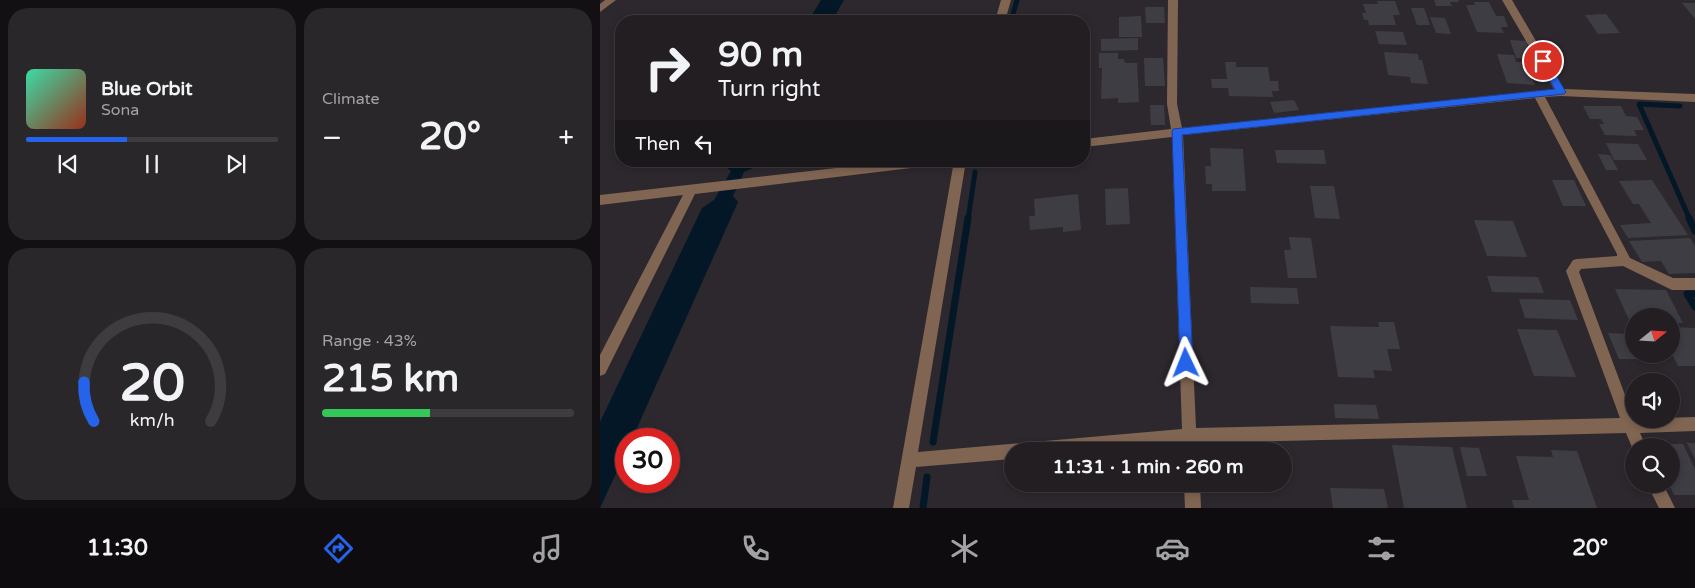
<!DOCTYPE html>
<meta charset="utf-8">
<style>
:root{--surface:#221e22;--page:#2a272a;--text:#f1f3f6;--muted:#a2a2a5;--line:#3f3c40;--accent:#2563eb}
body{margin:0;font-family:"Varela Round",sans-serif;background:var(--page);color:var(--text);height:100vh;display:flex;flex-direction:column;font-size:19px;white-space:nowrap}
*{box-sizing:border-box;margin:0}
p{font-size:16px;color:var(--muted)}
.icon{flex:none;width:28px;height:28px;fill:none;stroke:currentColor;stroke-width:2;stroke-linecap:round;stroke-linejoin:round}
.map{position:relative;flex:1;overflow:hidden}
.drawer{display:flex;flex-direction:column;gap:8px;padding:8px;background:#131013;width:600px}
.drawer>*{flex:none}
.guide{position:absolute;left:15px;top:15px;width:475px;height:152px;border-radius:20px;box-shadow:0 2px 8px #0003,0 0 0 1px var(--line);background:#221e22;color:var(--text);overflow:hidden}
.needle{width:32px;rotate:72deg}
.tools{position:absolute;left:1025px;top:308px;display:grid;gap:10px}
.tools a{display:grid;place-items:center;width:55px;height:55px;border-radius:50%;background:var(--surface);box-shadow:0 2px 8px #0003,0 0 0 1px var(--line);font-size:25px}
.speed{position:absolute;left:15px;top:428px;display:flex;gap:10px;font-size:25px;font-weight:700;text-align:center}
.speed>*{display:grid;place-content:center;width:65px;height:65px;border-radius:50%;background:var(--surface);box-shadow:0 2px 8px #0003,0 0 0 1px var(--line);line-height:1}
.speed .limit{border:8px solid #d22;background:#fff;color:#111}
.pin{position:absolute;display:grid;place-items:center;width:42px;height:42px;color:#fff;margin:-21px;border:2px solid #fff;border-radius:50%;box-shadow:0 1px 5px #0007}
.me{position:absolute;width:55px;margin:-28px;rotate:358deg;stroke-linejoin:round;filter:drop-shadow(0 0 4px #0008)}
.turn{display:flex;align-items:center;gap:18px;height:105px;padding:0 20px;font-size:22px}
.turn .icon{width:65px;height:65px;stroke-width:2.5}
.turn b{display:block;font-size:35px;line-height:42px}
.then{display:flex;align-items:center;height:48px;padding:0 20px;background:#0003;gap:10px;font-size:19px}
.big{font-size:38px;font-weight:700;line-height:1.1}
.drawer .card{flex:1;display:flex;flex-direction:column;justify-content:center;gap:8px;min-width:0;padding:0 18px;border-radius:20px;background:var(--page)}
.drawer .dial{align-items:center;gap:0}
.dial svg{height:130px;overflow:visible;fill:none;stroke:var(--line);stroke-width:7;stroke-linecap:round;text-anchor:middle}
.dial text{fill:var(--text);stroke:none}
.song{display:flex;align-items:center;gap:15px}
.cover{width:60px;height:60px;border-radius:8px;background:linear-gradient(135deg,hsl(160 70% 55%),hsl(10 70% 35%))}
.played{height:5px;border-radius:2px;background:linear-gradient(90deg,var(--accent) 40%,var(--line) 40%)}
.keys{display:flex;justify-content:space-around;direction:ltr}
.heat{display:flex;justify-content:space-between;align-items:center;font-size:28px;direction:ltr}
.charge{height:8px;border-radius:4px;background:linear-gradient(90deg,#34c759 43%,var(--line) 0)}
.drawer .tiles{flex:1;display:grid;gap:8px;grid-template-columns:repeat(2,1fr)}
.trip{position:absolute;left:404px;top:442px;width:288px;height:50px;border-radius:25px;background:var(--surface);box-shadow:0 2px 8px #0003,0 0 0 1px var(--line);font-weight:700;line-height:50px;text-align:center}
.dock{display:flex;height:80px;justify-content:space-around;align-items:center;background:#0e0c0e;color:var(--muted)}
.dock .icon{width:35px;height:35px}
.dock .on{color:var(--accent)}
.dock b{font-size:22px;color:var(--text)}
main{display:flex;flex:1;min-height:0}
.map>svg:first-child{display:block}
</style>
<main>
<section class="drawer">
<div class="tiles">
<div class="card">
<div class="song"><i class="cover"></i><div><b>Blue Orbit</b><p>Sona</p></div></div>
<div class="played"></div>
<div class="keys"><svg class="icon" aria-label="previous" viewBox="0 0 24 24"><path d="M18 5L8 12l10 7zM5 5v14"/></svg><svg class="icon" aria-label="pause" viewBox="0 0 24 24"><path d="M8 5v14M16 5v14"/></svg><svg class="icon" aria-label="next" viewBox="0 0 24 24"><path d="M6 5l10 7-10 7zM19 5v14"/></svg></div>
</div>
<div class="card"><p>Climate</p>
<div class="heat"><a>−</a><b class="big">20°</b><a>+</a></div>
</div>
<div class="card dial"><svg viewBox="0 0 100 80">
<path d="M14 69A42 42 0 1 1 86 69"/>
<path d="M14 69A42 42 0 0 1 8 45" stroke="#2563eb"/>
<text x="50" y="56" font-size="32" font-weight="700">20</text>
<text x="50" y="72" font-size="11">km/h</text>
</svg></div>
<div class="card"><p>Range · 43%</p><b class="big">215 km</b><div class="charge"></div></div>
</div>
</section>
<div class="map">
<svg width="1095" height="508" viewBox="0 0 1095 508">
<rect width="100%" height="100%" fill="#2d282e"/>
<g fill="#031726">
<polygon points="221,0 244,0 232,21 208,21"/>
<polygon points="128,161 157,161 153,168 144,172 133,196 138,202 32,439 26,439 26,452 0,508 0,422 102,208 114,200 131,171 125,166"/>
</g>
<g fill="none" stroke-linecap="round" stroke-linejoin="round">
<g stroke="#031726" stroke-width="5">
<polyline points="411,21 417,0"/>
<polyline points="1080,106 1039,104 1090,220"/>
<polyline points="368,220 375,172"/>
</g>
<g stroke="#031726" stroke-width="7">
<polyline points="1089,218 1095,231"/>
<polyline points="1095,294 1087,294 1095,307"/>
<polyline points="333,442 368,218"/>
<polyline points="323,508 327,477"/>
</g>
</g>
<g fill="#3f3d44">
<polygon points="834,0 858,0 859,2 850,2 852,6 836,6"/>
<polygon points="777,1 795,1 800,15 793,15 796,25 769,25 768,20 764,20 762,13 766,13 763,4 778,4"/>
<polygon points="874,2 889,2 896,16 904,16 908,27 901,27 904,33 877,32 866,5 875,5"/>
<polygon points="1082,3 1095,3 1095,19"/>
<polygon points="545,7 564,7 565,23 546,23"/>
<polygon points="811,8 824,8 830,25 817,25"/>
<polygon points="1006,14 1020,33 998,34 985,15"/>
<polygon points="541,16 542,37 519,37 519,17"/>
<polygon points="830,17 845,18 851,34 836,33"/>
<polygon points="775,31 803,32 807,45 779,44"/>
<polygon points="538,38 538,50 501,51 501,39"/>
<polygon points="910,40 926,41 932,59 916,58"/>
<polygon points="784,52 818,54 819,60 822,60 828,84 811,83 810,77 788,75"/>
<polygon points="499,53 518,53 518,59 524,59 525,63 537,63 539,102 518,103 518,98 501,99 502,68 499,68"/>
<polygon points="897,54 914,55 916,62 926,62 935,85 907,83"/>
<polygon points="544,58 563,58 565,86 545,86"/>
<polygon points="625,62 636,62 636,67 668,67 670,81 678,81 679,91 672,91 673,97 629,96 628,88 612,88 611,79 627,79"/>
<polygon points="694,100 699,110 674,113 670,102"/>
<polygon points="550,105 564,105 565,125 551,125"/>
<polygon points="983,106 1021,106 1026,116 1037,117 1044,130 1034,130 1037,136 1005,135 999,124 1004,124 1001,119 990,119"/>
<polygon points="1006,143 1038,144 1047,160 1014,160"/>
<polygon points="610,148 643,149 646,191 612,191 612,184 606,184 605,166 611,166"/>
<polygon points="675,150 724,150 726,164 677,163"/>
<polygon points="998,154 1010,155 1018,170 1006,170"/>
<polygon points="952,180 974,180 986,206 963,206"/>
<polygon points="1052,180 1088,235 1028,238 1020,225 1051,223 1039,204 1033,204 1019,181"/>
<polygon points="710,186 734,186 740,219 715,218"/>
<polygon points="528,188 530,224 506,225 505,189"/>
<polygon points="478,194 481,230 463,232 463,227 430,230 429,216 435,216 434,199"/>
<polygon points="874,220 913,221 927,257 887,256"/>
<polygon points="689,237 711,238 717,278 688,278 684,250 691,250"/>
<polygon points="1090,238 1095,246 1095,273 1069,274 1061,261 1042,262 1029,241"/>
<polygon points="887,276 938,277 944,293 892,292"/>
<polygon points="650,287 697,288 699,304 651,303"/>
<polygon points="1015,289 1066,290 1083,323 1071,323 1071,316 1034,316 1034,322 1030,322"/>
<polygon points="919,299 970,300 978,320 925,318"/>
<polygon points="778,322 794,322 800,349 787,349 792,371 773,370 775,378 738,377 730,326 779,327"/>
<polygon points="1071,327 1095,328 1095,366 1078,366 1073,356 1062,355 1062,354 1071,354"/>
<polygon points="917,329 957,330 976,377 934,376"/>
<polygon points="1008,333 1026,334 1037,359 1019,359"/>
<polygon points="734,404 776,405 779,419 735,418"/>
<polygon points="1087,443 1095,443 1095,459"/>
<polygon points="1050,444 1083,444 1095,469 1095,495 1074,495 1069,484 1071,484 1071,446 1051,446"/>
<polygon points="792,445 852,447 867,508 804,508"/>
<polygon points="860,447 879,448 887,476 867,476"/>
<polygon points="951,450 977,451 997,508 914,508 912,500 929,500 916,456 953,457"/>
<polygon points="730,488 784,489 788,508 733,508"/>
</g>
<g fill="none" stroke-linecap="round" stroke-linejoin="round">
<g fill="#806552" fill-rule="evenodd">
<polygon points="5,0 16,0 0,12 0,4"/>
<polygon points="401,0 411,0 405,21 395,21"/>
<path d="M568,0H578L577,104L582,128L954,89L902,0H912L964,89L1095,94V102L961,96L945,97L1030,258L1073,278H1095V290H1072L1023,266L981,269L979,272L1034,419L1095,417V431L1040,433L1046,446H1034V452L1026,433L597,443V451H583L582,444L499,451H412V459L316,467L309,508H293L354,161H366L318,452L582,429L572,137L484,147V139L571,129L567,104ZM935,98L1017,254V256L977,259L973,260L966,271L1020,418L596,428L583,135Z"/>
<polygon points="297,161 341,161 336,165 95,194 5,374 0,376 0,355 83,195 0,205 0,195"/>
<polygon points="584,484 600,484 601,508 585,508"/>
<polygon points="1047,484 1063,484 1075,508 1059,508"/>
</g>
</g>
<polygon fill="#2563eb" stroke="#184099" points="943,58 946,59 966,92 964,94 582,135 593,363 591,367 586,369 582,367 580,363 572,132 573,129 955,89 938,61"/>
</svg>
<div class="tools">
<a><svg class="needle" viewBox="-14 -14 28 28"><path d="M0-13l5 13h-10z" fill="#e53935"/><path d="M0 13l5-13h-10z" fill="#a2a2a5"/></svg></a>
<a><svg class="icon" aria-label="sound" viewBox="0 0 24 24"><path d="M4 9h4l5-4v14l-5-4H4zM17 9q2 3 0 6"/></svg></a>
<a><svg class="icon" aria-label="search" viewBox="0 0 24 24"><circle cx="10" cy="10" r="6"/><path d="M15 15l6 6"/></svg></a>
</div>
<div class="speed"><div class="limit">30</div></div>
<div class="pin" style="left:943px;top:61px;background:#d93025"><svg class="icon" aria-label="arrive" viewBox="0 0 24 24"><path d="M6 21V4h12l-3 4 3 4H6"/></svg></div>
<svg class="me" style="left:586px;top:363px" viewBox="-20 -20 40 40"><path d="M0-17L14 15 0 8-14 15z" fill="#2563eb" stroke="#fff" stroke-width="4"/></svg>
<div class="trip">11:31 · 1 min · 260 m</div>
<div class="guide">
<div class="turn"><svg class="icon" aria-label="right" viewBox="0 0 24 24"><path d="M7 20v-9h11M14 6l5 5-5 5"/></svg><div><b>90 m</b>Turn right</div></div>
<div class="then">Then<svg class="icon" aria-label="left" viewBox="0 0 24 24"><path d="M17 20v-9H6M10 6l-5 5 5 5"/></svg></div>
</div>
</div>
</main>
<nav class="dock">
<b>11:30</b>
<svg class="icon on" aria-label="directions" viewBox="0 0 24 24"><path d="M12 3l9 9-9 9-9-9zM9 14v-3h6M13 9l2 2-2 2"/></svg>
<svg class="icon" aria-label="music" viewBox="0 0 24 24"><path d="M9 18V5l10-2v13"/><circle cx="6" cy="18" r="3"/><circle cx="16" cy="16" r="3"/></svg>
<svg class="icon" aria-label="phone" viewBox="0 0 24 24"><path d="M5 4h4l2 5-3 2q2 4 5 5l2-3 5 2v4C11 20 4 13 5 4z"/></svg>
<svg class="icon" aria-label="climate" viewBox="0 0 24 24"><path d="M12 3v18M4 7l16 10M4 17L20 7"/></svg>
<svg class="icon" aria-label="car" viewBox="0 0 24 24"><path d="M5 17H2v-5l4-1 3-4h7l3 4 3 1v5h-3M9 17h6M6 11h13"/><circle cx="7" cy="17" r="2"/><circle cx="17" cy="17" r="2"/></svg>
<svg class="icon" aria-label="filters" viewBox="0 0 24 24"><path d="M4 7h16M4 17h16"/><circle cx="9" cy="7" r="2"/><circle cx="15" cy="17" r="2"/></svg>
<b>20°</b>
</nav>
